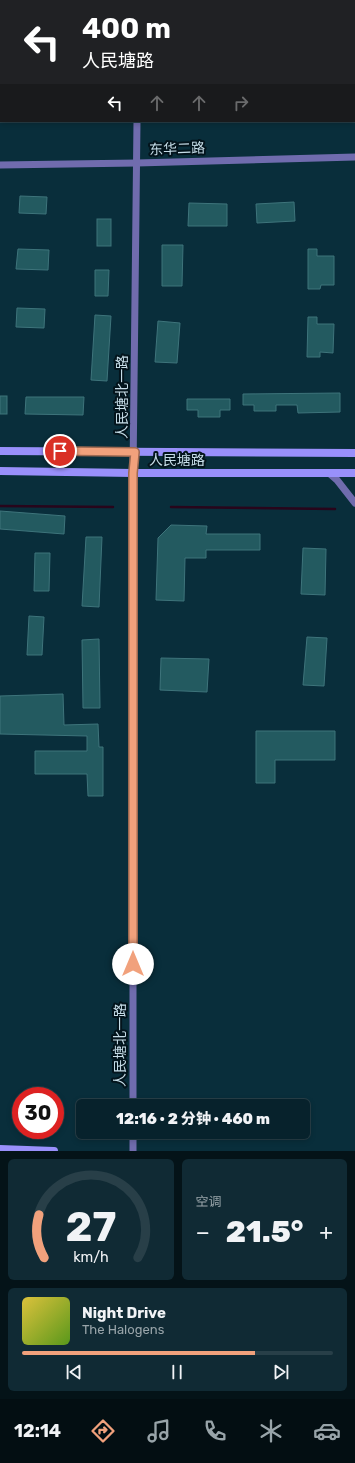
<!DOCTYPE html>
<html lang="zh">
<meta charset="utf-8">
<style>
:root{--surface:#07222c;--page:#102a34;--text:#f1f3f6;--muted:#98a4a9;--line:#283f48;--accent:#f1a17c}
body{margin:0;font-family:Rubik,"Noto Sans SC",sans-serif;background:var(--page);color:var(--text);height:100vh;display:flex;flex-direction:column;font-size:15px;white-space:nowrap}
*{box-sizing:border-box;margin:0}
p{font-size:13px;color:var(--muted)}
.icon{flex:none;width:22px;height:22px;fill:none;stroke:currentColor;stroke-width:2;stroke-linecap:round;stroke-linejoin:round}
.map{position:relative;height:1151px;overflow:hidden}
.panel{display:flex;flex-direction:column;gap:8px;padding:8px;background:#041318;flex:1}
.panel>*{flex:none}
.banner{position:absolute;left:0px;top:0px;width:355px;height:122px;box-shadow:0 2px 6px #0003,0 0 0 1px var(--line);background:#202124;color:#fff;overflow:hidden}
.speed{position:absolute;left:12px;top:1087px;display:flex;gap:8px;font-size:20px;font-weight:700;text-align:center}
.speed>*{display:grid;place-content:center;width:52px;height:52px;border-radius:50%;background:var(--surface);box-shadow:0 2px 6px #0003,0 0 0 1px var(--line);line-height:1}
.speed .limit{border:6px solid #d22;background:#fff;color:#111}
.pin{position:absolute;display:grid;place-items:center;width:34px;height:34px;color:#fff;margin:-17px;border:2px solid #fff;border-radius:50%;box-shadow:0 1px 4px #0007}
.me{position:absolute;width:44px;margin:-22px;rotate:0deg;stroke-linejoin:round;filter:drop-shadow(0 0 3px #0008)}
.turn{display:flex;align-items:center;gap:14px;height:84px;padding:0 16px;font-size:18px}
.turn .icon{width:52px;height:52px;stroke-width:2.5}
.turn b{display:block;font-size:28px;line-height:34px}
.lanes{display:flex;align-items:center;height:38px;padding:0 16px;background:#0003;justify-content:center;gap:20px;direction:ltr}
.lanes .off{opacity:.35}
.big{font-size:30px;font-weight:800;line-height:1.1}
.panel .widget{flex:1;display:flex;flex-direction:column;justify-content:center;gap:6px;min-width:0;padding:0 14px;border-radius:6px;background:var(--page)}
.panel .dial{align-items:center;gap:0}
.dial svg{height:104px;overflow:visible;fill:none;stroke:var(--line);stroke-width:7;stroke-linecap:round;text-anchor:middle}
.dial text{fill:var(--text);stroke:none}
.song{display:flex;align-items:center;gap:12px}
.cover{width:48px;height:48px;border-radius:6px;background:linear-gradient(135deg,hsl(50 70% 55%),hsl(90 70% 35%))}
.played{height:4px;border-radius:2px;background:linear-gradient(90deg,var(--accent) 75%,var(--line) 75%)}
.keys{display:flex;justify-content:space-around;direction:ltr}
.heat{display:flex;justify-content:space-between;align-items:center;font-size:22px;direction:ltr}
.panel .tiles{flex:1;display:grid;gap:8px;grid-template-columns:1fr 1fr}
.widget:last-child{grid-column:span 2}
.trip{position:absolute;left:76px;top:1099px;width:234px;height:40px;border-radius:6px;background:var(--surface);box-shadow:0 2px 6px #0003,0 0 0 1px var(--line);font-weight:800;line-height:40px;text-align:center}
.tabs{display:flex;height:64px;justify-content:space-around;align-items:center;background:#030e12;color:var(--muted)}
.tabs .icon{width:28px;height:28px}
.tabs .selected{color:var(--accent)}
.tabs b{font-size:18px;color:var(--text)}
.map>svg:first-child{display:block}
</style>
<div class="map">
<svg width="355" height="1151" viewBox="0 0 355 1151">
<rect width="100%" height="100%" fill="#092e3b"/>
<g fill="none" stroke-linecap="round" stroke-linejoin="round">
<g stroke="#28051b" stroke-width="2.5">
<polyline points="0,506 113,507"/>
<polyline points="171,507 335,509"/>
</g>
</g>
<g fill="#235a60" stroke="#3e747b">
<polygon points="20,196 47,197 46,214 19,213"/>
<polygon points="294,202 295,221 257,223 256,204"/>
<polygon points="189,203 227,204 227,226 188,226"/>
<rect x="97" y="219" width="14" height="27"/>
<polygon points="162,245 183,245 182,286 162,286"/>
<polygon points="18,249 49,250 48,270 16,269"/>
<polygon points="308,249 317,249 317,256 334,256 334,285 321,285 320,289 308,289"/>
<polygon points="95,270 109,270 108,296 95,296"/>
<polygon points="17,308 45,309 44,328 16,327"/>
<polygon points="95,315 111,316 107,381 91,380"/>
<polygon points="308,317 317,317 317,324 334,324 333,353 320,352 320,357 307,357"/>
<polygon points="158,321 180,323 177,363 155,362"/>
<polygon points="340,393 340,412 298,413 297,405 276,405 276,411 254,411 254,405 243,405 243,394"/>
<rect x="0" y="396" width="7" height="18"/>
<polygon points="26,397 84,397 83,415 25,414"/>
<polygon points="187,399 230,399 230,410 220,410 220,417 198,417 198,410 187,410"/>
<polygon points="0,511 65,516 64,534 0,529"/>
<polygon points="171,525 207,526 206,534 260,534 260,550 206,550 206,558 185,558 184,601 156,600 158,538"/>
<polygon points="86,537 102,537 99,607 82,606"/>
<polygon points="303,548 326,549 325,595 301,594"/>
<polygon points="35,553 50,553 49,591 34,591"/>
<polygon points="29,616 44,617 42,655 27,655"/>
<polygon points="307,637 327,638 324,686 303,685"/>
<polygon points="99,639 100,708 83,708 82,640"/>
<polygon points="161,658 209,659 207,692 160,690"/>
<polygon points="63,694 64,725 98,724 99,747 103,747 103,796 88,796 87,774 35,774 35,751 87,751 87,736 0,734 0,696"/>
<polygon points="256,731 335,731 335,760 275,760 275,783 256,783"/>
</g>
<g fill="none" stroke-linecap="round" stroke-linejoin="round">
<g stroke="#706cae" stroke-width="7">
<polyline points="354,0 355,55"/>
<polyline points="139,1 139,0"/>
<polyline points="0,165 137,163 355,157"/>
<polyline points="329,473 337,480 355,503"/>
<polyline points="133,1106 133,473 137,121"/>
<polyline points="133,1132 133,1151"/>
</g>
<g stroke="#9990fb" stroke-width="8">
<polyline points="0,451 355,453"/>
<polyline points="0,471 133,473 355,473"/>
<polyline points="0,1149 54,1151"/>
</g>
</g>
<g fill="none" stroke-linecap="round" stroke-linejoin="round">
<defs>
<polyline id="route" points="60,451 135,452 133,473 133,964"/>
</defs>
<use href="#route" stroke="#9d6951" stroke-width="10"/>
<use href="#route" stroke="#f1a17c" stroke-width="7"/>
</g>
<g text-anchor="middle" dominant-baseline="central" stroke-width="4" stroke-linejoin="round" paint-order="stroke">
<g font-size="14" fill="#c6dde8" stroke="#03141c">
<text transform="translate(177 149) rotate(-2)">东华二路</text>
<text transform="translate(122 397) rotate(-90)">人民塘北一路</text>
<text x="177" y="460">人民塘路</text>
<text transform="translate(120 1045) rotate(-90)">人民塘北一路</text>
</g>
</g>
</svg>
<div class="speed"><div class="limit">30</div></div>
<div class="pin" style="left:60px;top:451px;background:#d93025"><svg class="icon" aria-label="arrive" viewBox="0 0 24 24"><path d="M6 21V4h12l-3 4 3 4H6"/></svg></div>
<svg class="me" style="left:133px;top:964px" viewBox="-20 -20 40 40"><circle r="19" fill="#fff"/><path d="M0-13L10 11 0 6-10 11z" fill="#f1a17c"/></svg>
<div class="trip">12:16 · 2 分钟 · 460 m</div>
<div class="banner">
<div class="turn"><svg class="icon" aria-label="left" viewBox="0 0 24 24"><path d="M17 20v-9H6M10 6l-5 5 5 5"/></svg><div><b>400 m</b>人民塘路</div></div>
<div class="lanes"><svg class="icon" aria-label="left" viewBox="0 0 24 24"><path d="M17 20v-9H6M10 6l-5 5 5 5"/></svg><svg class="icon off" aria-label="ahead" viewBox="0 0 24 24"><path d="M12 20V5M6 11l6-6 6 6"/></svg><svg class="icon off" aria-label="ahead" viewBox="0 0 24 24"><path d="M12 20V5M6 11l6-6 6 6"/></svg><svg class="icon off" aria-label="right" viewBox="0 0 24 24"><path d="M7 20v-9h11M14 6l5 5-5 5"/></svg></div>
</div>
</div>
<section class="panel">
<div class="tiles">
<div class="widget dial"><svg viewBox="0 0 100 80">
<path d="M14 69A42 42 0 1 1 86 69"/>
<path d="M14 69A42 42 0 0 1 10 36" stroke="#f1a17c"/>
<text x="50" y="56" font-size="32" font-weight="700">27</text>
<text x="50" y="72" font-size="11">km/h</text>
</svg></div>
<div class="widget"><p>空调</p>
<div class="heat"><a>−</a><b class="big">21.5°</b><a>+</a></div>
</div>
<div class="widget">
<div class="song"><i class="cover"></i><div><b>Night Drive</b><p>The Halogens</p></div></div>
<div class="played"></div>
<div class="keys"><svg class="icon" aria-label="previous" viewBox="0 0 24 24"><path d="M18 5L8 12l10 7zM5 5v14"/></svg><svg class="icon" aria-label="pause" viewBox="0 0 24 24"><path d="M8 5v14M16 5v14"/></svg><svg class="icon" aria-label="next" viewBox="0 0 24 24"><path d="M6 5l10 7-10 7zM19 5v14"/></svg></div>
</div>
</div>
</section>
<nav class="tabs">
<b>12:14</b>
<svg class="icon selected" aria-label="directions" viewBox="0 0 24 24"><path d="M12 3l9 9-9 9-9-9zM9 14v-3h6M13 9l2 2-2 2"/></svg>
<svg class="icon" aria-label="music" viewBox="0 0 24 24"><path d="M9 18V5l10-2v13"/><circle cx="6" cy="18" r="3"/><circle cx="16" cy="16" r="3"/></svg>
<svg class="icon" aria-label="phone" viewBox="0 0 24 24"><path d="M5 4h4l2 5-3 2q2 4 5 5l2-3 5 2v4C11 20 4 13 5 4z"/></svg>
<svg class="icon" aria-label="climate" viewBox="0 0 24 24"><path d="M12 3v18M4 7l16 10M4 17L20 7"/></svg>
<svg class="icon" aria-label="car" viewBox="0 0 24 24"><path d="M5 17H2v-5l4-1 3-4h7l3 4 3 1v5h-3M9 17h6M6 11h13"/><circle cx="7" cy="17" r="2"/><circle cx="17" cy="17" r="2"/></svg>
</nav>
